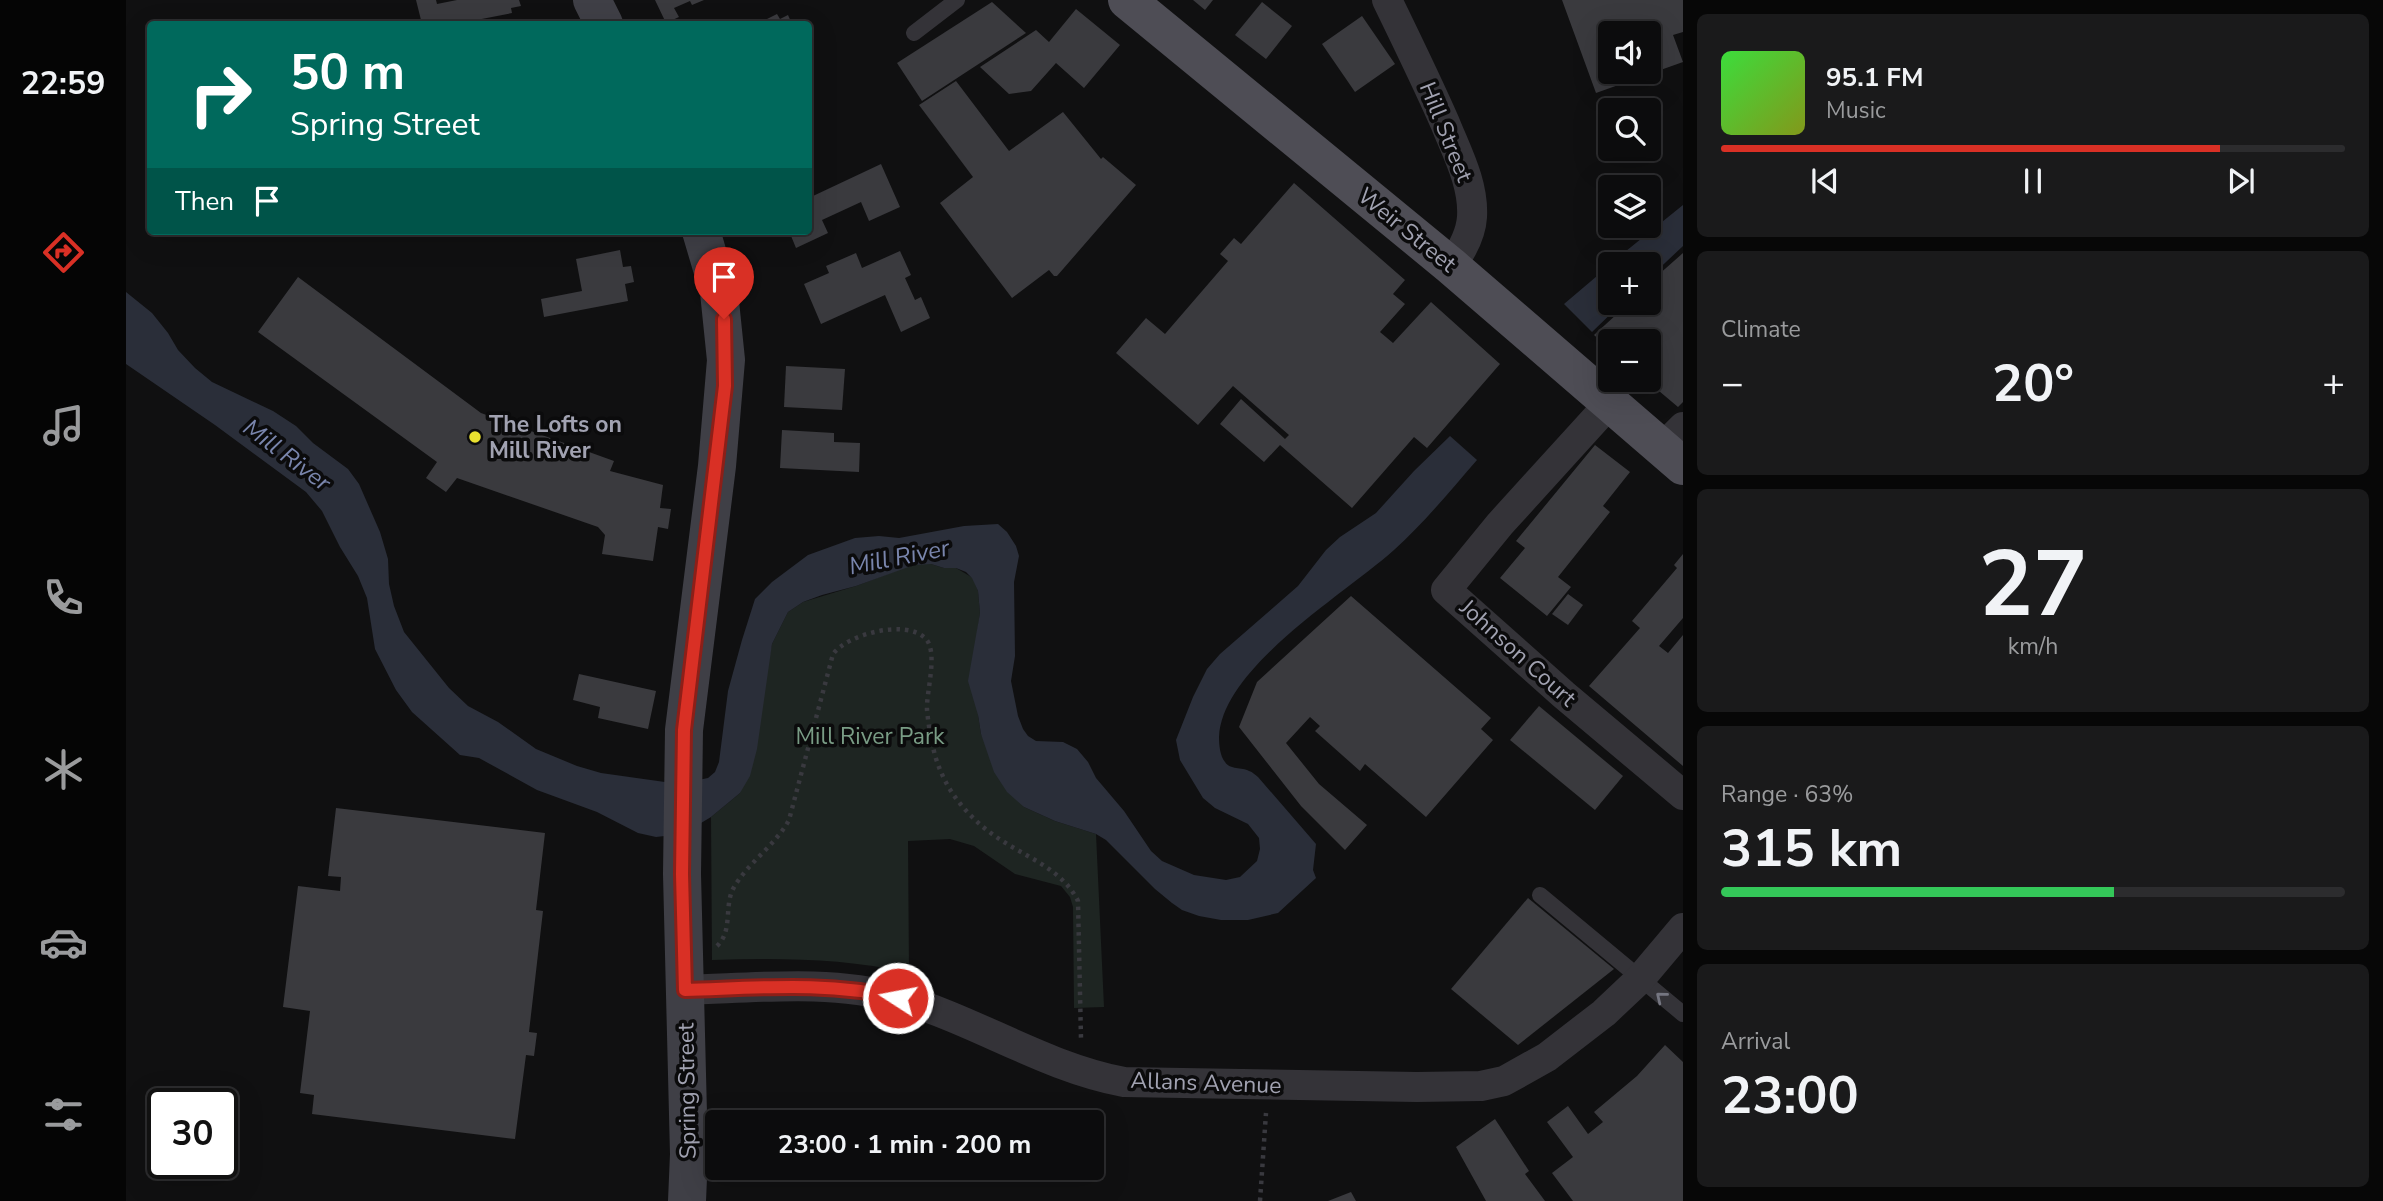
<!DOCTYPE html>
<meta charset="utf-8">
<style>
:root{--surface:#0c0c0d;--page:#1a1a1b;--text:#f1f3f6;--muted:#9a9b9d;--line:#2c2c2e;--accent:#d93025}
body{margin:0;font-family:"Nunito Sans",sans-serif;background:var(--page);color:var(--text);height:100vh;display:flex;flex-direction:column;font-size:26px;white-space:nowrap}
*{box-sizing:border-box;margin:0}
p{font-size:23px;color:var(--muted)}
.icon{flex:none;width:38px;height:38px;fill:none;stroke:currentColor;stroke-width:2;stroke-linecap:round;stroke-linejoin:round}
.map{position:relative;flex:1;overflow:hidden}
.sheet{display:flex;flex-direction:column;gap:14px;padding:14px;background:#070707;width:700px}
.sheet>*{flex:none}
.guide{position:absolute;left:21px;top:21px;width:665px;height:214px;border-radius:7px;box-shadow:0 7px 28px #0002,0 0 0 2px var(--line);background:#00695c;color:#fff;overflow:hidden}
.fabs{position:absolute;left:1472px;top:21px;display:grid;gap:14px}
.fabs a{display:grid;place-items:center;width:63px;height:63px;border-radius:7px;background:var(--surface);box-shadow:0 7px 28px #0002,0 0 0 2px var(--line);font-size:35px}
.speed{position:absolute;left:21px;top:1088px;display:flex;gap:14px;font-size:35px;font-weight:700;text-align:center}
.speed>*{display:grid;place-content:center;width:91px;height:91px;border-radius:50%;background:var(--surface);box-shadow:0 7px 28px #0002,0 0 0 2px var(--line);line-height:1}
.speed .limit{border:4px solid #111;border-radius:10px;background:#fff;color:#111}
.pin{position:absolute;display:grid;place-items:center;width:60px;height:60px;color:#fff;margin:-72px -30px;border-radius:50% 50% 50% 0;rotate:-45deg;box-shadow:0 0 7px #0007}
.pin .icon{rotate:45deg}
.me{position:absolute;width:77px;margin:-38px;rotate:281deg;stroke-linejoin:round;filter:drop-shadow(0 0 5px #0008)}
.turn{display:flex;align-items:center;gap:24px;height:147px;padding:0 28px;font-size:32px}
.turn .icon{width:91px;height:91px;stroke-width:2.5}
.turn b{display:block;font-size:49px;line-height:60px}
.then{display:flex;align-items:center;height:66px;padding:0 28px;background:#0003;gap:14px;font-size:26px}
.big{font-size:52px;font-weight:700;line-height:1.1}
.sheet .tile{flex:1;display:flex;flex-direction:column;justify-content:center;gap:10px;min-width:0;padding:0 24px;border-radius:10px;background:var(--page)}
.sheet .dial{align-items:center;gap:0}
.dial b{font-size:91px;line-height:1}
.song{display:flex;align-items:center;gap:21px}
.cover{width:84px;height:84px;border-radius:10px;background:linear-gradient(135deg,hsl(120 70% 55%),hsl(70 70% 35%))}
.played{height:7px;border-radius:4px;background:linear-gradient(90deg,var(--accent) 80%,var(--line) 80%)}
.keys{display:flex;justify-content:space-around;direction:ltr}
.heat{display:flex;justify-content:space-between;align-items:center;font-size:38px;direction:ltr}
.charge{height:10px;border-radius:5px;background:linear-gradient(90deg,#34c759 63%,var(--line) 0)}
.trip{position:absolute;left:579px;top:1110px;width:399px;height:70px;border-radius:7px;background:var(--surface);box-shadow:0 7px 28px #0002,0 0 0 2px var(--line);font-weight:700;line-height:70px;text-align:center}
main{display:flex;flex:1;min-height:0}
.dock{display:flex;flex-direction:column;width:126px;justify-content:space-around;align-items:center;background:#050505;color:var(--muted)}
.dock .icon{width:49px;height:49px}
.dock .current{color:var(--accent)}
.dock b{font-size:32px;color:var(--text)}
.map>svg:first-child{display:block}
</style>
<main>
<nav class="dock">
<b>22:59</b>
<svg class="icon current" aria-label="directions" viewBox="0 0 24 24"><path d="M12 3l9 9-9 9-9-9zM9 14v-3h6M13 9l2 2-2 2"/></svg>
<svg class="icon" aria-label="music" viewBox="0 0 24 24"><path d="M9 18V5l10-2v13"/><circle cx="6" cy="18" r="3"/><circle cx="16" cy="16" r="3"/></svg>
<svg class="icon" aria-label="phone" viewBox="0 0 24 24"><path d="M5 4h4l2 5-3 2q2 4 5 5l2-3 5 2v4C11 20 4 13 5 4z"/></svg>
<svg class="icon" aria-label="climate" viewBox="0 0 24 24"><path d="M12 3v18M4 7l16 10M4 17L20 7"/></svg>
<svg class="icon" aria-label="car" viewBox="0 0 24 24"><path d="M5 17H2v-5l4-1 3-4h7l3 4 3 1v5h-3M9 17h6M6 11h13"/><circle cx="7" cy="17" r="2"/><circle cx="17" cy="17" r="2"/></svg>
<svg class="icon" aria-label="filters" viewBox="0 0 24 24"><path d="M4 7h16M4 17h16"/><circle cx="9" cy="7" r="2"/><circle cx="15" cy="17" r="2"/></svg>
</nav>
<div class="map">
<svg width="1557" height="1201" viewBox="0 0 1557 1201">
<rect width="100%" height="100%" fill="#101011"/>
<path fill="#1e2522" d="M788,564H805L818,568H830L847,578L852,591L854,613L851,634L852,715L855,734L898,807L929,821L970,834L978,1007L948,1008L947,907L944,897L935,886L889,874L848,846L824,839L782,841L783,973C717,958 654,958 586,960L585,817L614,793L646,644L662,612L677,602L730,586Z"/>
<g fill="#2a2e39">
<polygon points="1557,205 1557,246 1523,278 1522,264 1484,264"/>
<polygon points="1484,265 1484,303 1496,303 1466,332 1438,304"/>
<path d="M0,292L26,313L42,333L52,350L69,368L86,382L147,411L170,426L187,443L222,469L233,484L254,532L262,559L263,584L268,606L278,632L323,688L342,706L372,722L410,749L451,766L475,773L553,784L582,778L589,772L593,762L602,691L616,640L629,599L646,582L682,555L729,538L753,536L773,538L838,526L872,524L881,532L890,546L893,556L888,582L889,656L885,681L892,716L897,729L902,736L910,741L937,742L951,749L962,762L970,778L998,811L1025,851L1036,861L1068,875L1100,880L1114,877L1131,861L1134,849L1133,838L1122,824L1089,808L1077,798L1054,760L1050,740L1067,697L1081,669L1094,654L1172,586L1200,550L1214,537L1250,513L1288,471L1324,436L1351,460C1324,491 1298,523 1268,550C1219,594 1096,667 1093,737C1093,745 1094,756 1099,762C1104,770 1116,767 1123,771C1127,772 1129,775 1132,777L1190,844L1187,870L1190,878L1152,913L1122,920H1095L1073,916L1056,910L1046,903L1029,889L980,840L970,834L929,821L898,807L881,792L868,772L855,734L852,715L842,681L854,613L852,591L846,578L840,572L830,568H818L805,564L788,565L730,586L696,595L677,602L662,612L646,644L631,749L624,776L614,793L585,817L565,829L547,835L530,837L512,833L471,812L411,790L353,758L334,755L286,712L270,690L249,649L241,598L232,576L214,547L196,511L180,492L89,425L0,364Z"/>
</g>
<g fill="#3a3a3e" fill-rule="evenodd">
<polygon points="290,0 310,0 311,4 331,0 393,0 395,6 385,8 386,13 330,24 296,24"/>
<polygon points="529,0 578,0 566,5 564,1 548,8 553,17 540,23"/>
<polygon points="1067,0 1087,0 1079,10"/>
<path d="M1436,0H1557V32L1547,35L1557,62L1470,93ZM1484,33H1522V72H1484Z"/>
<polygon points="866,2 900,33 796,101 771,63"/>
<polygon points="1136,2 1166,26 1140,59 1109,35"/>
<polygon points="950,9 994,45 958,88 930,63 905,91 883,94 854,67 910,30 923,42"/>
<polygon points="651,14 654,19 662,15 666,24 631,24"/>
<polygon points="1236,16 1269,64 1229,92 1196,44"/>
<polygon points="830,81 883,151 937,112 975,159 977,157 1010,185 931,276 928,276 923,270 886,298 814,203 847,177 793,105"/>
<polygon points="755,164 774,207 743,221 735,202 696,220 702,233 670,248 663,231 682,231 682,187 687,196"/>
<polygon points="1168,183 1279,280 1267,294 1279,304 1254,332 1267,343 1305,302 1374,364 1301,448 1288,437 1226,508 1154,445 1138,462 1094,424 1115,399 1159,439 1163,435 1107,386 1072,425 990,353 1020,318 1039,334 1102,261 1094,254 1108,238 1115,244"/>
<polygon points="494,250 497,267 505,266 508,282 499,284 502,301 418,317 415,299 456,291 450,259"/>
<polygon points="774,251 785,275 779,278 789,300 795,297 804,318 775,332 759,295 695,324 678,284 703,273 700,266 730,253 736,268"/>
<polygon points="1557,253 1557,402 1552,407 1520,380 1522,380 1522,341 1484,341 1484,349 1468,335 1503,303 1522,303 1522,284"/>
<polygon points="172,277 355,413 488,461 484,471 537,485 534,508 545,509 542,529 532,527 527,561 476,554 479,535 472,527 331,478 320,492 300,478 311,462 132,332"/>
<polygon points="660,366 719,369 716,410 658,407"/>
<polygon points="656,430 708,433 708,442 734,443 733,472 654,468"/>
<polygon points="1469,445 1504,472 1477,506 1484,512 1432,577 1445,587 1421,616 1374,578 1399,548 1390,541"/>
<polygon points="1557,554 1557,618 1533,646 1542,653 1557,635 1557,766 1463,686 1514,628 1506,621 1551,568 1548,565"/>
<polygon points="1442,594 1457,605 1442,625 1426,614"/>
<polygon points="1225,596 1365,718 1355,729 1367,740 1300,817 1239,764 1234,771 1189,731 1194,726 1184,717 1160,743 1193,784 1241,825 1219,850 1175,806 1113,727 1131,682"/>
<polygon points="453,674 530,691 522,729 472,718 474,707 447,700"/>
<polygon points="1413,706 1497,776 1469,810 1384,740"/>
<polygon points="210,808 419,833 410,910 417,911 403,1032 411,1033 408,1056 400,1055 389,1139 186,1114 188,1095 174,1093 184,1011 157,1007 172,886 214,891 215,877 202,876"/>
<polygon points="1402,898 1488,969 1392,1045 1325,989"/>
<polygon points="1539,1045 1557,1062 1557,1201 1447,1201 1426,1173 1447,1157 1421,1122 1442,1106 1462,1134 1477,1122 1468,1112 1511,1076"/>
<polygon points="1369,1119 1403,1171 1399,1174 1419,1201 1360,1201 1330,1147"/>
<polygon points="1225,1192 1230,1201 1202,1201"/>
</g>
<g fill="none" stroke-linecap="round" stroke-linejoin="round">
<g stroke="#39393f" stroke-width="4.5" stroke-dasharray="3.5 5" stroke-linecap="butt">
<path d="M591,946C607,931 598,907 607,889C621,863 649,846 663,820L707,654C722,634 779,619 799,638C813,651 800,692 801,710C803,730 807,754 815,772C827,801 852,826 878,842C905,859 937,871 952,901L955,1039"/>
<polyline points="1134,1201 1140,1113"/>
</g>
<g stroke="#343338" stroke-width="16">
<polyline points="788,33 831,0"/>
<polyline points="1414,895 1557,1014"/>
</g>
<g stroke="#343338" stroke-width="30">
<path d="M1261,0C1281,41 1301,82 1319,123C1331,153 1348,184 1346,217C1345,235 1335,252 1325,266"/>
<polyline points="1484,403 1374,524 1320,590 1438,695 1557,795"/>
<polyline points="1536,448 1557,427"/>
<path d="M559,990C629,988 704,979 772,998C850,1020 918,1067 998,1082L1291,1087L1355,1086L1378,1081L1421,1057L1478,1013L1514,979L1557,928"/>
</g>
<g stroke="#3f3f46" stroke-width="38">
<polyline points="466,0 478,24"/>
<polyline points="561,1201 563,1154 556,874 558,730 591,466 600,360 593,292 575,231"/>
</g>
<polyline stroke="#4e4d55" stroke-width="38" points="1001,0 1325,266 1557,466"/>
</g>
<defs><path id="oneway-chevron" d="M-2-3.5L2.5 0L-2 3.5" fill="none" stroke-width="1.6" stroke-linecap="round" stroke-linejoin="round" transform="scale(1.75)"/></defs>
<use stroke="#757681" href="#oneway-chevron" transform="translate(1535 997) rotate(-141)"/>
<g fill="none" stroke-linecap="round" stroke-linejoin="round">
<defs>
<path id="route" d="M598,319L599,386L558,730L556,874L559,990C630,988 703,981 772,998"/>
</defs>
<use href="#route" stroke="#8d1f18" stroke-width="18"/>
<use href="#route" stroke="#d93025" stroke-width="12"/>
</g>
<circle fill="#e9e130" stroke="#0b0b0c" stroke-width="2.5" cx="349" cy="437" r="7"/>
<g text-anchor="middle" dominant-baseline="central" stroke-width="7" stroke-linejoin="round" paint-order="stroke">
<g font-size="23" fill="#a1a2b1" stroke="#0b0b0c">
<text transform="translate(1320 132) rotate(68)">Hill Street</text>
<text transform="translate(1281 230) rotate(39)">Weir Street</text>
<text transform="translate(1392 653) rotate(42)">Johnson Court</text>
<text transform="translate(1080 1083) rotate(2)">Allans Avenue</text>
<text transform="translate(561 1091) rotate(-91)">Spring Street</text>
</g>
<g font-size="23" font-weight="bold" fill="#a1a2b1" stroke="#0b0b0c" text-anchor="start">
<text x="363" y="424">The Lofts on<tspan x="363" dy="26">Mill River</tspan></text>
</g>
<g font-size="23" fill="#799c85" stroke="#0b0b0c">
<text x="744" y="736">Mill River Park</text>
</g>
<g font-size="24" font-style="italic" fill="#7985ac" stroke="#0b0b0c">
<text transform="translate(161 455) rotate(37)">Mill River</text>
<text transform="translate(773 557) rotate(-11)">Mill River</text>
</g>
</g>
</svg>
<div class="fabs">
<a><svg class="icon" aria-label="sound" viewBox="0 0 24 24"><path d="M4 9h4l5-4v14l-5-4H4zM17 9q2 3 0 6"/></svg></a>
<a><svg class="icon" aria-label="search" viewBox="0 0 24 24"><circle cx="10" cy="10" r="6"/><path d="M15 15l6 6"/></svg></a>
<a><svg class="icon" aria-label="layers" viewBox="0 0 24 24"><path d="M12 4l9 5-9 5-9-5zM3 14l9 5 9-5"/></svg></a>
<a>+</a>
<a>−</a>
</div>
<div class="speed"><div class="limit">30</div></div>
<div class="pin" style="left:598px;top:319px;background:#d93025"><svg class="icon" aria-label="arrive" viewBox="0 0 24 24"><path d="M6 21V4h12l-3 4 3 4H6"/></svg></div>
<svg class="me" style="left:772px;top:998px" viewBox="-20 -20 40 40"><circle r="17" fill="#d93025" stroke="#fff" stroke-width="3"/><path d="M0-11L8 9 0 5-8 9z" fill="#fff"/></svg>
<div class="trip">23:00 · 1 min · 200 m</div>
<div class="guide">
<div class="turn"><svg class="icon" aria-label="right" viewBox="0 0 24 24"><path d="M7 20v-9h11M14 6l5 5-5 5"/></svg><div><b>50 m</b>Spring Street</div></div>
<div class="then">Then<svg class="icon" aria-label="arrive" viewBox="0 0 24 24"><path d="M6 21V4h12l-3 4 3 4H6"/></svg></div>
</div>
</div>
<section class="sheet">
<div class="tile">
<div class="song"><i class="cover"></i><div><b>95.1 FM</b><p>Music</p></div></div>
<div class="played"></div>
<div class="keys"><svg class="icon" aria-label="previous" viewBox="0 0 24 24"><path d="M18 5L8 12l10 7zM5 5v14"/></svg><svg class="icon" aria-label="pause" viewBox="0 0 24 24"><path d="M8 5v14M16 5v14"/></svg><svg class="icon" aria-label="next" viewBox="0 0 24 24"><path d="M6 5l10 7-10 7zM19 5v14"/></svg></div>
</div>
<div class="tile"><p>Climate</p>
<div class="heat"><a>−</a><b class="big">20°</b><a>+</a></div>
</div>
<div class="tile dial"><b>27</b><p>km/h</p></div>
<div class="tile"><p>Range · 63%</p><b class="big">315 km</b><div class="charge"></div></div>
<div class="tile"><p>Arrival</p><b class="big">23:00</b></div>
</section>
</main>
